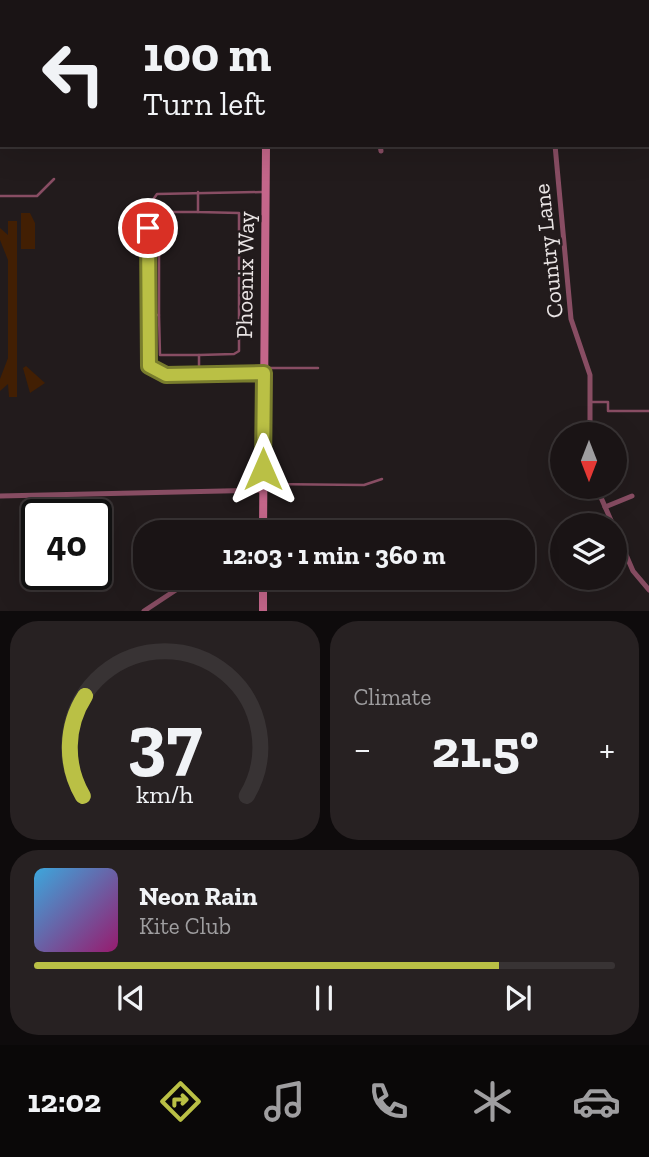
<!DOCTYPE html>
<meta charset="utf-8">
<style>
:root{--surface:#1a1415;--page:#272122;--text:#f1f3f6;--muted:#9f9ea0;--line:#383334;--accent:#bac045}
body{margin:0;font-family:"Zilla Slab",serif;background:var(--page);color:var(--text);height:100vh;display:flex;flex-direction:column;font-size:26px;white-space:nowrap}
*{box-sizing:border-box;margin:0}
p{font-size:23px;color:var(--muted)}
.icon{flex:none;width:38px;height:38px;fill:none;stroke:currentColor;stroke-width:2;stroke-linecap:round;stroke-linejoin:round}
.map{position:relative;height:611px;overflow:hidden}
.panel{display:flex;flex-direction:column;gap:10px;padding:10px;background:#0e0b0c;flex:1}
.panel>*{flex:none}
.top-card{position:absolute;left:0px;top:0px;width:649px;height:147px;box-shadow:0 7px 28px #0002,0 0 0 2px var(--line);background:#1a1415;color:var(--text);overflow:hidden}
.needle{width:46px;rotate:180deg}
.controls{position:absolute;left:550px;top:422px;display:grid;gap:14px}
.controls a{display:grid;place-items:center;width:77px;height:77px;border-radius:50%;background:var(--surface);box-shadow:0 7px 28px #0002,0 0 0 2px var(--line);font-size:35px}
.speed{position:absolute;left:21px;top:499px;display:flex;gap:14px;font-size:35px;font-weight:700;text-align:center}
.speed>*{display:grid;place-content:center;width:91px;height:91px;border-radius:50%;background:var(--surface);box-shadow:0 7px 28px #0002,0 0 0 2px var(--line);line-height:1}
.speed .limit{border:4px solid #111;border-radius:10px;background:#fff;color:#111}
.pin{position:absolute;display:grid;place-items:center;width:60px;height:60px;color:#fff;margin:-30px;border:4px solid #fff;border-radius:50%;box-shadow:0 2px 7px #0007}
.me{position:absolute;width:77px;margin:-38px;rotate:0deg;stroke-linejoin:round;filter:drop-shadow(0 0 5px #0008)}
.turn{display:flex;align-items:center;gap:24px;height:147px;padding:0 28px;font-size:32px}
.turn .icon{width:91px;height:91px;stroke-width:2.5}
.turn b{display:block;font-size:49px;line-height:60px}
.big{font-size:52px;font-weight:700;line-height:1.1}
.panel .card{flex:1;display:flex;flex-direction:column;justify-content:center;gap:10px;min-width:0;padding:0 24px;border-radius:28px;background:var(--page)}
.panel .dial{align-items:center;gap:0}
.dial svg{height:182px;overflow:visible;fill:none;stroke:var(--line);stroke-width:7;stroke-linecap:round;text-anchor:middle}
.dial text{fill:var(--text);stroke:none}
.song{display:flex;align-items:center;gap:21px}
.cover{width:84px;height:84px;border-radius:10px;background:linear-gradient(135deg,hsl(200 70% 55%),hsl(320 70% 35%))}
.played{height:7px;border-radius:4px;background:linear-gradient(90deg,var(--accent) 80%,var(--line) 80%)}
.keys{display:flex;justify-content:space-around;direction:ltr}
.heat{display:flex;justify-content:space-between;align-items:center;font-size:38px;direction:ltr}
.panel .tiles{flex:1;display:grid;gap:10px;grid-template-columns:1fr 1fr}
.card:last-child{grid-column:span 2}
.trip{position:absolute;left:133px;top:520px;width:402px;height:70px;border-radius:28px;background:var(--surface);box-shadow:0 7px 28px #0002,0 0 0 2px var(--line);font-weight:700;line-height:70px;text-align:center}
.menu{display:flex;height:112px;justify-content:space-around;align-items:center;background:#0a0808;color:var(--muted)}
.menu .icon{width:49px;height:49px}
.menu .current{color:var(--accent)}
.menu b{font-size:32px;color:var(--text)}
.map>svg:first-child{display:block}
</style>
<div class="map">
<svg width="649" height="611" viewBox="0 0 649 611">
<rect width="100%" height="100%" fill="#221b1c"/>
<g fill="#421f03">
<polygon points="21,213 30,213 35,223 35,249 21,249"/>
<polygon points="8,221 17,221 17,397 9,397 8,384 0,391 0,379 8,358 8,260 0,240 0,228 8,235"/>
<polygon points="26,366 45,383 30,393 23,368"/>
</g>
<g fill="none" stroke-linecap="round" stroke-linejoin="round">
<g stroke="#884d63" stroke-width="2.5">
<polyline points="0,96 2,96"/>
<polyline points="198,192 198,212 239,213 239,351 234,354 199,355 199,374"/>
<polyline points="262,192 157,194 148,207 149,366 166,375 262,373"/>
<polyline points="0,196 37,196 54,179"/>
<polyline points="159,247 159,212 198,212"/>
<polyline points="148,248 159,248 159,315 148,315"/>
<polyline points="159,315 160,355 199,355"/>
<polyline points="267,368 318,368"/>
<polyline points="590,402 608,402 608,411 649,411"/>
<polyline points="266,484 364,485 382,479"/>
</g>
<g stroke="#884d63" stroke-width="5">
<polyline points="474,0 475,2"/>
<polyline points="268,2 268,0"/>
<polyline points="380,145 381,151"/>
<polyline points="555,145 571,319 590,375 590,434"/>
<polyline points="596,486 613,525"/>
<polyline points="0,496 263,490"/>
<polyline points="605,507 632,496"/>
<polyline points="614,527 633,571 649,590"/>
<polyline points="144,611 194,578"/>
</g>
<g stroke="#c4668a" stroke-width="8">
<polyline points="0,55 2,55"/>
<polyline points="648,61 649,61"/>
<polyline points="263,532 266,145"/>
<polyline points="263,578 263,611"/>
</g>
</g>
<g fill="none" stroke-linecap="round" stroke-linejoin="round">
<defs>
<polyline id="route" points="148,228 149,366 166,375 264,373 263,469"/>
</defs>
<use href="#route" stroke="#797d2d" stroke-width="18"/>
<use href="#route" stroke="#bac045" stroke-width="12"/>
</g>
<g text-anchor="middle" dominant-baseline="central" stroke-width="5" stroke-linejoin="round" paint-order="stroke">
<g font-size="23" fill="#eae5e5" stroke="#221b1c">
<text transform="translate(548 251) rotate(-96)">Country Lane</text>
<text transform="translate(245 275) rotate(-89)">Phoenix Way</text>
</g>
</g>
</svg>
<div class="controls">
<a><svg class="needle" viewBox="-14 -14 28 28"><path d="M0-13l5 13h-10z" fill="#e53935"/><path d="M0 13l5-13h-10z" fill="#9f9ea0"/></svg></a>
<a><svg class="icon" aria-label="layers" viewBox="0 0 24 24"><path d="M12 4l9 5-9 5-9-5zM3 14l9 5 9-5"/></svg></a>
</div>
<div class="speed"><div class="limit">40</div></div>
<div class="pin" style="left:148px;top:228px;background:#d93025"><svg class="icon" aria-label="arrive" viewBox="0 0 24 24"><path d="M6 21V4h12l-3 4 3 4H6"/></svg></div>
<svg class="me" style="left:263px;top:469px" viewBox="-20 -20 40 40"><path d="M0-17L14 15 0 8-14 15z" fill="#bac045" stroke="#fff" stroke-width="4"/></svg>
<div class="trip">12:03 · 1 min · 360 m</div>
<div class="top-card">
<div class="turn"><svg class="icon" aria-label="left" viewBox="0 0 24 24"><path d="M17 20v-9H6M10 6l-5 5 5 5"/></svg><div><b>100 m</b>Turn left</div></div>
</div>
</div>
<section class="panel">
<div class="tiles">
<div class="card dial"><svg viewBox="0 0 100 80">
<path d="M14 69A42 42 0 1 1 86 69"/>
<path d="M14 69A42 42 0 0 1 15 25" stroke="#bac045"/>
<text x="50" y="56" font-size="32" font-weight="700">37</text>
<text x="50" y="72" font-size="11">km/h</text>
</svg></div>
<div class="card"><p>Climate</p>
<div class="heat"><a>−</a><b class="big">21.5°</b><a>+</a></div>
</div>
<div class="card">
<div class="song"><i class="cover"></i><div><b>Neon Rain</b><p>Kite Club</p></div></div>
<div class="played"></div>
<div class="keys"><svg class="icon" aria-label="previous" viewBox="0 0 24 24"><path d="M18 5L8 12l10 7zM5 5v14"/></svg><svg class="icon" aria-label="pause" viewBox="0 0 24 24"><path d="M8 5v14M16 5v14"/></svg><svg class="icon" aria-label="next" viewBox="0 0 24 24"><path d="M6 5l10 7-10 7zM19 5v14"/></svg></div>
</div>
</div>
</section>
<nav class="menu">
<b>12:02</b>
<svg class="icon current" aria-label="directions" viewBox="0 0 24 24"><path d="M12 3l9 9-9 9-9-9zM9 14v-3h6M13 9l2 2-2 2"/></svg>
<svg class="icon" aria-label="music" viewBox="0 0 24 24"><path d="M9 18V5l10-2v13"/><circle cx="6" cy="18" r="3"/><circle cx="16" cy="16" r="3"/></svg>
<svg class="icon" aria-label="phone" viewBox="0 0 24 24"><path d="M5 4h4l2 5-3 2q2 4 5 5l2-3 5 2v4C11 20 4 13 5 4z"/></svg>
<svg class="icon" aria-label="climate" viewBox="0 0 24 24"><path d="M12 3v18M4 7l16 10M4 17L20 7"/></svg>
<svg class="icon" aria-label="car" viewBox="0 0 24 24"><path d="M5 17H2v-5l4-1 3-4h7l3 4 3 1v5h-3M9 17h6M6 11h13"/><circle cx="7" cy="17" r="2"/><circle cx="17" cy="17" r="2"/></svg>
</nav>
